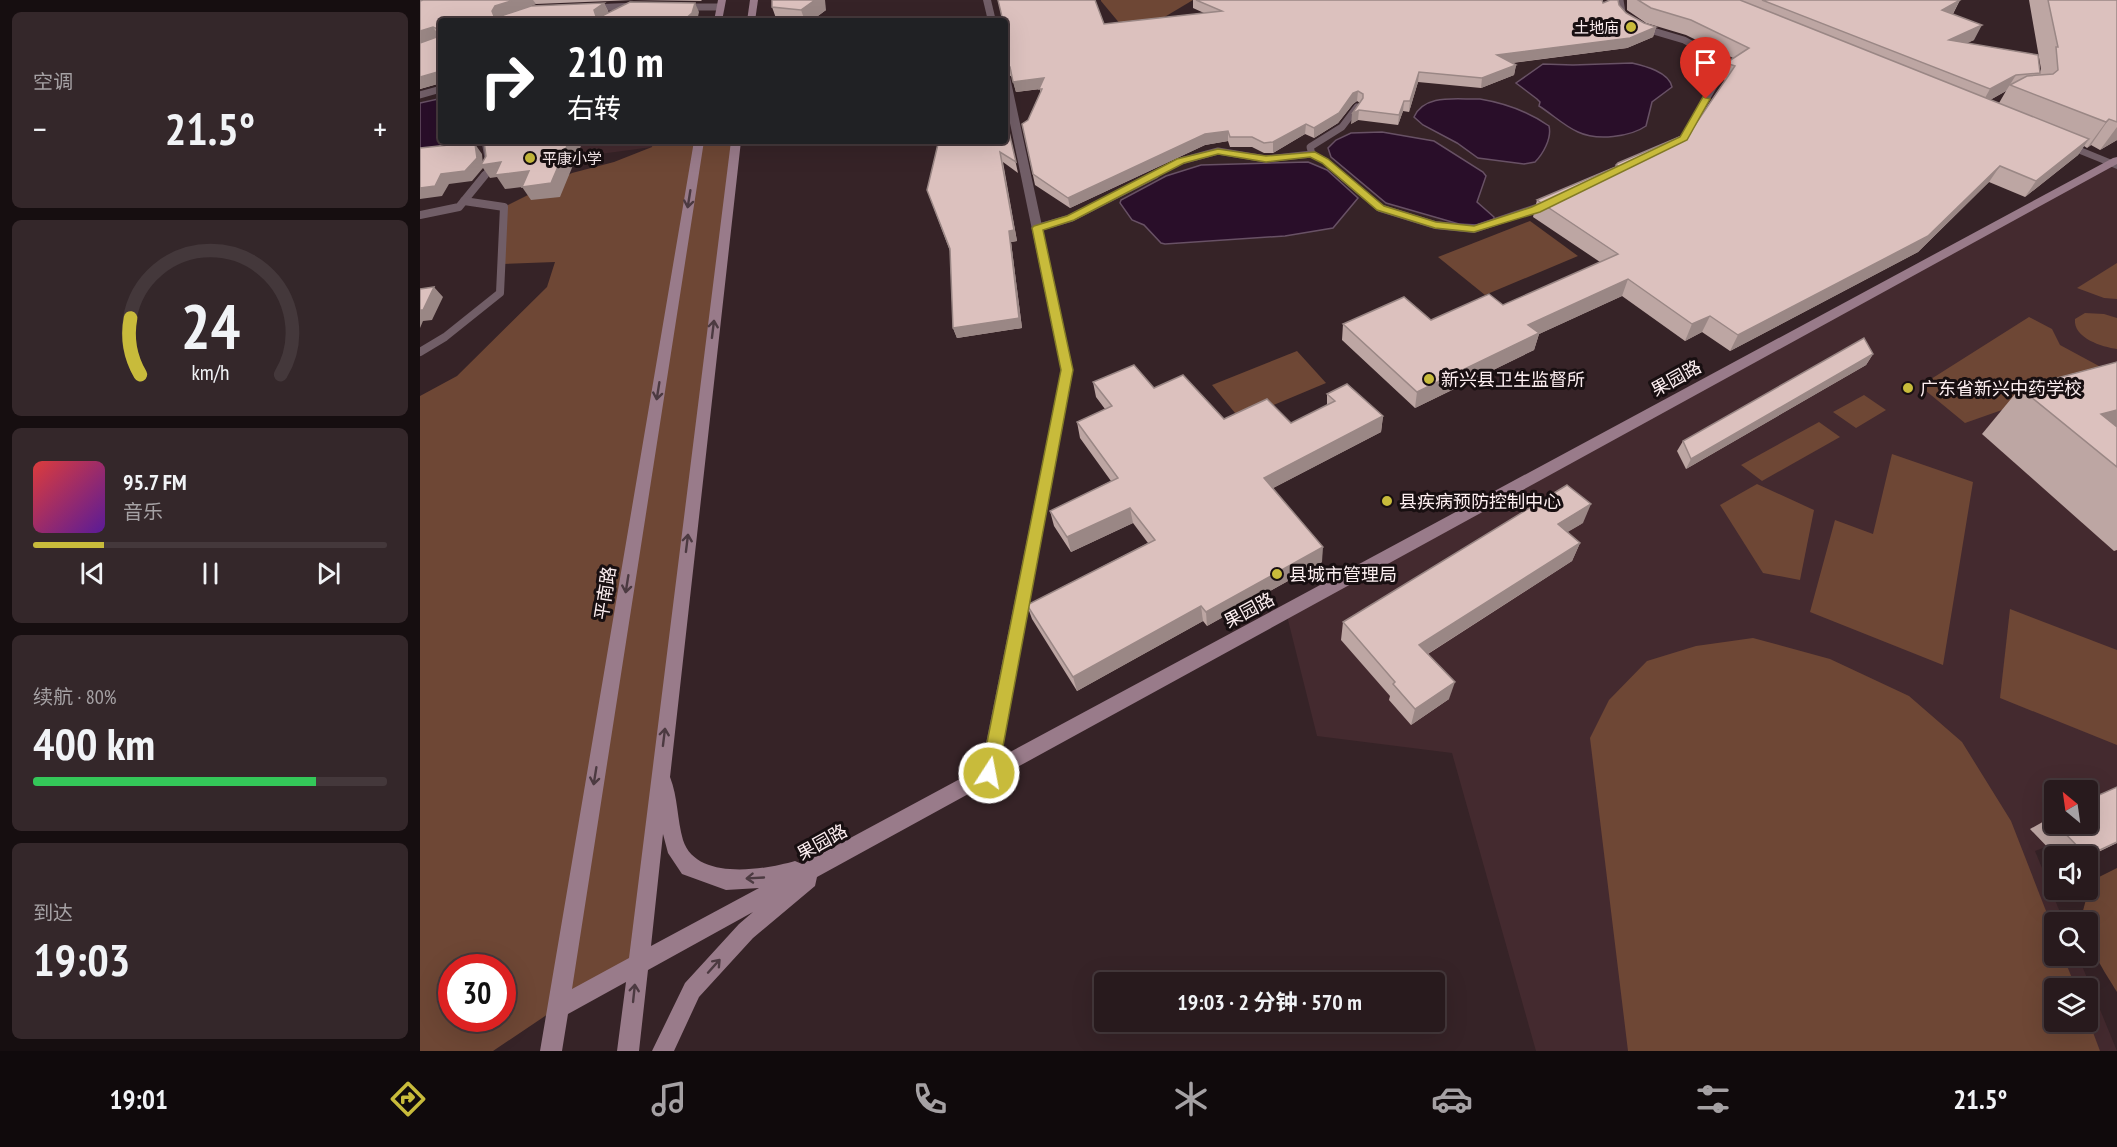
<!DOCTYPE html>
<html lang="zh">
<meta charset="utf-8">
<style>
:root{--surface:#281a1d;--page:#34272a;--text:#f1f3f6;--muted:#a5a1a4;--line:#44383b;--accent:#c8bb3b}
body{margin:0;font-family:"PT Sans Narrow","Noto Sans SC",sans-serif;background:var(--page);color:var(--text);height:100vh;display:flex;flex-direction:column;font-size:22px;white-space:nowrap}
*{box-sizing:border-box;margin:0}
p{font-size:20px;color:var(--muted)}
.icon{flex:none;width:33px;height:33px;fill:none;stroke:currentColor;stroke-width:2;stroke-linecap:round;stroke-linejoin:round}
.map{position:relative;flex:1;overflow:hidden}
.details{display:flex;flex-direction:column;gap:12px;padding:12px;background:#160e10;width:420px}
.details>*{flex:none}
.guide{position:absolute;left:18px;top:18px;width:570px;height:126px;border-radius:6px;box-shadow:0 6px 24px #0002,0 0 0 2px var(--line);background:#202124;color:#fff;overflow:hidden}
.needle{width:39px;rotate:331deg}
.controls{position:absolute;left:1624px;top:780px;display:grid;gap:12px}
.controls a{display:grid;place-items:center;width:54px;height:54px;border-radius:6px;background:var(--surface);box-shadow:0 6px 24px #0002,0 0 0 2px var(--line);font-size:30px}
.speed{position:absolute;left:18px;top:954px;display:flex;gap:12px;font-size:30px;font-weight:700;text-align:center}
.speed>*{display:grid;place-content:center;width:78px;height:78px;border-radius:50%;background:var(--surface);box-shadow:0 6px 24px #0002,0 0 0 2px var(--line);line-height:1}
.speed .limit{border:9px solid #d22;background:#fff;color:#111}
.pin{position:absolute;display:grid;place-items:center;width:51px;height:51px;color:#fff;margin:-62px -26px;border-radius:50% 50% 50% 0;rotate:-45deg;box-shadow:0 0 6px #0007}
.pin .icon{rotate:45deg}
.me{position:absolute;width:66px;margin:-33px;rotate:11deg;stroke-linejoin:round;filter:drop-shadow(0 0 4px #0008)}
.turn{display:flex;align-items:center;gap:21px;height:126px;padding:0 30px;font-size:27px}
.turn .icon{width:78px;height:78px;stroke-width:2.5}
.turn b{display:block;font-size:42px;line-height:51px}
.big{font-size:45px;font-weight:700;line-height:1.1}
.details .widget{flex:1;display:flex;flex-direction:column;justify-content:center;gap:9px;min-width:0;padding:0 21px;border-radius:9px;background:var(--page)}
.details .dial{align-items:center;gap:0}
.dial svg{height:156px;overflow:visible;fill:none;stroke:var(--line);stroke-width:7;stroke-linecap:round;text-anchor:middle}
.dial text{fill:var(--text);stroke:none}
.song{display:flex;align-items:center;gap:18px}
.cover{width:72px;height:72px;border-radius:9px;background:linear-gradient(135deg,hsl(0 70% 55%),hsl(270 70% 35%))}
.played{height:6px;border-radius:3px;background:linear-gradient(90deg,var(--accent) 20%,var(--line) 20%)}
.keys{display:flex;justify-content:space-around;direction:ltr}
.heat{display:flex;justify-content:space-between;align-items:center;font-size:33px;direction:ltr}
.charge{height:9px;border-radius:4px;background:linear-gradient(90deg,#34c759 80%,var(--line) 0)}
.trip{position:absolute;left:674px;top:972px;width:351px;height:60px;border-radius:6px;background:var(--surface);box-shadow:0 6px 24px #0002,0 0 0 2px var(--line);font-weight:700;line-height:60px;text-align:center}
.dock{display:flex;height:96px;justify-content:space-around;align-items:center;background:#100a0c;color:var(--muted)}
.dock .icon{width:42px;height:42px}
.dock .selected{color:var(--accent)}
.dock b{font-size:27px;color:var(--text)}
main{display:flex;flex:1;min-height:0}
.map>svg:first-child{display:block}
</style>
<main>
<section class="details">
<div class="widget"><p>空调</p>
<div class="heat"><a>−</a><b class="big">21.5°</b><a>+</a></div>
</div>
<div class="widget dial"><svg viewBox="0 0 100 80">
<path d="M14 69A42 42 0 1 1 86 69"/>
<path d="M14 69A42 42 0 0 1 9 40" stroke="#c8bb3b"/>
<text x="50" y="56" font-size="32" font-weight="700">24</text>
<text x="50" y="72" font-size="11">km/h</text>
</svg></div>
<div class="widget">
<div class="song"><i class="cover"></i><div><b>95.7 FM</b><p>音乐</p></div></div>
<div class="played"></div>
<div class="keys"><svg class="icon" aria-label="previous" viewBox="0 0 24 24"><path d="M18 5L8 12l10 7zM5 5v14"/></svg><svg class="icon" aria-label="pause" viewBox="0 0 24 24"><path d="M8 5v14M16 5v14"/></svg><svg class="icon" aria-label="next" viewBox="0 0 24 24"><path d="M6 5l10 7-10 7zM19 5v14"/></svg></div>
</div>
<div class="widget"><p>续航 · 80%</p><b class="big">400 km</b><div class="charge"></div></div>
<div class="widget"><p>到达</p><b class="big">19:03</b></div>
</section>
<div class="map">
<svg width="1697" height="1051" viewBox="0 0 1697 1051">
<rect width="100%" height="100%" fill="#362327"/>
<g fill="#442a2f" fill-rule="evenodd">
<polygon points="65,141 233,141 232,147 70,169"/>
<path d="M1697,160V820L1615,851L1644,922H1635V956H1658L1697,1051H1116L1032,753L897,736L866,612ZM1635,790H1668V824H1635ZM1635,988H1668V1022H1635Z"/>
</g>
<g fill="#6e4735" fill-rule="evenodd">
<polygon points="773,0 711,37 681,1 681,0"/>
<path d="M233,141H316L217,964L137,1008L73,1051H0V396L37,376L127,287L135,262L81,264L84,207L152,173L194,162L232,147ZM32,968H82V1018H32Z"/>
<polygon points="1110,221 1158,256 1065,295 1018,257"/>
<polygon points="1697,263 1697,299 1684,298 1657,288"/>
<path d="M1665,313L1684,314L1697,318V349C1682,347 1653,338 1655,319Z"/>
<polygon points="1609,317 1632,329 1640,345 1690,372 1545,423 1500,386"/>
<polygon points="877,351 906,383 820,419 792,385"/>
<polygon points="1444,395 1466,410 1436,428 1413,412"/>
<polygon points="1399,422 1420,437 1342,481 1321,465"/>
<polygon points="1472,454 1553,482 1523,665 1390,612 1415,520 1453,534"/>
<polygon points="1337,484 1394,510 1380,580 1343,573 1300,505"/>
<polygon points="1590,609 1697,650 1697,745 1580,698"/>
<polygon points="1333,638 1410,659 1489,696 1542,742 1591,821 1635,934 1635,956 1643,956 1656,988 1635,988 1635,1022 1668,1022 1668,1019 1680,1051 1208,1051 1170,738 1189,700 1227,661 1276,646"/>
<path d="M1697,868V992C1684,970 1668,950 1668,922H1662L1661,918L1671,881Z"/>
</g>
<g fill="#290e29" stroke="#685165" stroke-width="1.5">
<path d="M1212,63C1225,66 1249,72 1252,87L1232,102L1226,126C1210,137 1177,141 1158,132C1144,126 1132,114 1119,106L1120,102L1117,99L1096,83L1123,64L1153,65Z"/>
<polygon points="18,99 21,99 21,141 41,141 41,143 30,147 0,151 0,103"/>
<path d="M1060,99C1084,103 1109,112 1129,126C1132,138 1123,154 1115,162L1104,164L1058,158L1037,143L1003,125L994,117C1005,93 1038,100 1060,99Z"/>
<polygon points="962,132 1014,141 1063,172 1066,176 1057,202 1074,217 1074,220 1057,225 1039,224 966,203 911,157 908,148 916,140 931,133"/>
<polygon points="888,162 907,170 938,198 913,228 865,236 745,244 741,243 724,225 712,220 700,203 701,200 746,176 781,165"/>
</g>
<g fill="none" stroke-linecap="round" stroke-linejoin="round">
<g stroke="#715e67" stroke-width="7">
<polyline points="1200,0 1202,13 1207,18"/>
<polyline points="265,7 300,7"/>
<polyline points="172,8 216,6"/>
<polyline points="1223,28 1264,40 1299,59 1297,80 1264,138 1258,141"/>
<polyline points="0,95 21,89"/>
<polyline points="892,154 890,147 922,127 937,107"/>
<polyline points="64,176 70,169 65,141"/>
<polyline points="732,176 761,161 798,151 846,159 892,154 905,161 923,176"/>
</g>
<g stroke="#715e67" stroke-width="8">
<polyline points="921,175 960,208 1015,225 1054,229 1128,204"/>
<polyline points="0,215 39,207 65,175"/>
<polyline points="617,228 651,218 735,175"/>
<polyline points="0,352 25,337 80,293 84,207 44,201"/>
</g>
<g fill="#715e67" fill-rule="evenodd">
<polygon points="563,0 571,0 576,21 568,21"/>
<polygon points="585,74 590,77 653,370 578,773 575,779 569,782 563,779 560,773 641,370 585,99"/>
<polygon points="1640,142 1648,142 1697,162 1697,169 1640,146"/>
</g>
<g fill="#997b8a" fill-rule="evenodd">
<polygon points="298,0 306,0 302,21 294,21"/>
<polygon points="330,0 338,0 335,21 327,21"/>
<path d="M274,141H284L152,989L209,958L311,141H321L250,777C258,797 257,820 263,840C276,881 344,870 375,861L382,864L1693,158L1697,157V164L397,877L395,886L333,938L279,997L254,1051H232L265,983L319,924L333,912L228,970L219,1051H197L206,982L148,1014L142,1051H120ZM243,834L248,853L262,874L306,890L339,888L231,946Z"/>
</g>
</g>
<g fill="#bda6a3" fill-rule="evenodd">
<polygon points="3,0 282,0 281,1 214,0 116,4 81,16 184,3 189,13 279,12 21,21 21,83 0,89 0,1"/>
<polygon points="773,0 1182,0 1183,3 1199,5 1206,13 1224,23 1236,27 1233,37 1207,48 1092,63 1096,65 1094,75 1061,88 998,82 989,112 983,111 978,125 938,120 931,124 940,103 937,101 933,104 918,123 894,138 885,134 853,153 844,153 832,147 810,147 808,141 785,145 650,208 615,185 602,124 608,120 620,93 620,89 596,92 592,77 585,72 585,41 684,24 784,13 773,8"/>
<path d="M1207,0H1540L1533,14L1554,40L1546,43L1620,72L1621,69L1609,0H1697V140L1680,150L1671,145L1667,148L1664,146L1658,155L1605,197L1569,182L1498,252L1310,351L1282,332L1265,341L1202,296L1119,334L1114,350L995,408L922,340L923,324L1011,320L1083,305L1180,262L1113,217L1117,200L1195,167L1196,165L1264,135L1275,125L1305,80L1303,79V76L1309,61L1313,58L1266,35L1226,23L1207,10ZM1586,91L1579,103L1570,100Z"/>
<polygon points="352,7 406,10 391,21 357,21"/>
<polygon points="589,132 598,173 583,162 597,241 591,242 602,328 537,338 533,328 530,251 507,190 585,141"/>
<polygon points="1453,354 1446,365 1266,469 1257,451 1263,441"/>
<polygon points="1697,362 1697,550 1694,551 1562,434 1600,388"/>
<polygon points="673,382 734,388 804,419 871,423 907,405 907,394 963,416 961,432 853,488 902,562 787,626 783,621 657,691 612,619 607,605 728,543 713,523 651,552 634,526 630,511 691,481 660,438 657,422 685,409 676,397"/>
<polygon points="1163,523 1147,532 1160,543 1152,561 1008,654 1029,699 991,725 969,700 970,696 921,640 923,622"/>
<polygon points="1697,787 1697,843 1668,857 1668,856 1636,856 1610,829 1635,815 1635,824 1668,824"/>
</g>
<g fill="#9a8785">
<polygon points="94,0 113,0 116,4 81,16 77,21 72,11 75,6"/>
<polygon points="395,0 405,0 406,10 391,21 385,21 381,10"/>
<polygon points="1540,0 1532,15 1522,10"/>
<polygon points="184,3 189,13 179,21 174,10"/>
<polygon points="275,3 279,12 277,21 263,21"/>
<polygon points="1562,25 1554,40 1521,56 1529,40"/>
<polygon points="13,27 20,37 0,43 0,31"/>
<polygon points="1236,27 1233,37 1207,48 1075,65 1077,55"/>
<polygon points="1096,65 1094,75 1061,88 1062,78"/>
<polygon points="21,71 21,83 0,89 0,77"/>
<polygon points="999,72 998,82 989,112 990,101"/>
<polygon points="1596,75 1586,91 1561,105 1570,89"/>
<polygon points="624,78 620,89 596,92 593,82"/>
<polygon points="938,91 937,101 933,104 918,123 894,138 894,128 933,93"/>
<polygon points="984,101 983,111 978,125 979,115"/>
<polygon points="939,110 938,120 931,124 932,114"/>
<polygon points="1689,119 1671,145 1667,148 1686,122"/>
<polygon points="886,124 885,134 853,153 853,142"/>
<polygon points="1697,127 1697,140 1680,150"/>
<polygon points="808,131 808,141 785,145 650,208 648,198 785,134"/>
<polygon points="1669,139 1658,155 1605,197 1616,181"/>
<polygon points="149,141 163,141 140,197 111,200 102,187 85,189 77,177 70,178 63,168 52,181 29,184 22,196 0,199 0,188 21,174 55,144 62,154 63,164"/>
<polygon points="580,152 597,241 591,242 602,328 537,338 533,328 589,231"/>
<polygon points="1580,166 1569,182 1498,252 1310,351 1318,335"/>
<polygon points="1208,279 1202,296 1119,334 1114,350 995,408 997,392 1108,325"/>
<polygon points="14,287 23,297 12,320 3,321 0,328 0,310"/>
<polygon points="1290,316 1282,332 1265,341 1272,324"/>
<polygon points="1453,354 1446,365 1266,469 1271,459"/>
<polygon points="1697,410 1697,442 1681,414"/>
<polygon points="963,416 961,432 844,493 844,478"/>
<polygon points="1171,504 1163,523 1131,542 1138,524"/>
<polygon points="710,508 713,523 651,552 647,537"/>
<polygon points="1160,543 1152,561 995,662 999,645"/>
<polygon points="903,547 902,562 787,626 786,612"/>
<polygon points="781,606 783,621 657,691 653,677"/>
<polygon points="1035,682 1029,699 991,725 995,709"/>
</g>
<g fill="#dcc1be" stroke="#9a8785" stroke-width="1.5">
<polygon points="3,0 94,0 75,6 72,11 74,16 78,17 111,6 184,3 174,10 176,16 180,17 210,2 275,3 272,13 263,21 21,21 21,71 0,77 0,43 17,37 20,30 13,27 0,31 0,1"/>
<polygon points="352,0 395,0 381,10 352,7"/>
<polygon points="578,0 675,0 684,24 802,11 776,0 1182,0 1183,3 1190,0 1198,0 1199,5 1206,13 1224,23 1236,27 1210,38 1077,55 1096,65 1062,78 999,72 990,101 984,101 979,115 939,110 932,114 943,98 943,94 938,91 933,93 919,113 894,128 886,124 853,142 844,143 832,137 810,137 808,131 785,134 648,198 613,174 602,124 608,120 622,89 619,89 624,78 593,82 590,67 585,63 585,41 587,41 585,31 585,21 583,21"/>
<polygon points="1218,0 1320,0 1669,139 1616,181 1580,166 1508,236 1318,335 1290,316 1272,324 1208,279 1108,325 1119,333 997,392 923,324 984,297 1011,320 1069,294 1083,305 1198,254 1117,200 1198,166 1196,165 1198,163 1264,135 1275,125 1315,66 1309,64 1309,61 1329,48 1271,20 1231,8"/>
<polygon points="1342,0 1540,0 1522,10 1562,25 1529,40 1618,55 1620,73 1596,75 1570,89"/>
<polygon points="1628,0 1697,0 1697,122 1689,119 1686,122 1590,85 1607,76 1633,74 1638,70 1636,47 1638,47"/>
<polygon points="589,132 596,162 580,152 594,230 589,231 599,318 533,328 530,249 507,190 518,144 521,141 585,141 585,134"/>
<polygon points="64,141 149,141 131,183 102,187 109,171 75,175 81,162 61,165 66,156"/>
<polygon points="48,143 46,145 55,144 57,158 45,171 21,174 15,186 0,188 0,148"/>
<polygon points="14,287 3,310 0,310 0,289"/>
<polygon points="1444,338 1453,354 1271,459 1263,441"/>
<polygon points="1697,362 1697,410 1681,414 1697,427 1697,467 1600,388"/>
<polygon points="714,365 734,388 763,375 804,419 847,399 871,423 915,401 907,394 927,384 963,416 844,478 903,547 786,612 781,606 653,677 607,605 735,540 710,508 647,537 630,511 698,478 657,422 692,406 673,382"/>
<polygon points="1147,485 1171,504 1138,524 1160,543 999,645 1035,682 995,709 973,684 975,682 923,622"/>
<polygon points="1697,787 1697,842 1667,856 1636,824 1668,824 1668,800"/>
<polygon points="1635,815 1635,822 1630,817"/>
</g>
<defs><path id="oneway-shaft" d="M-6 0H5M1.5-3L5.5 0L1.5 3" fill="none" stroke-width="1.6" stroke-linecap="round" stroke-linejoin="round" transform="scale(1.5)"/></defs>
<g stroke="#4c3a41">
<use href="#oneway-shaft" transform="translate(269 199) rotate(99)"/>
<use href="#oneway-shaft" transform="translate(293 329) rotate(-83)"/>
<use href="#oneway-shaft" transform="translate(238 391) rotate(99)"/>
<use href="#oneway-shaft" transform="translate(267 543) rotate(-83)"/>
<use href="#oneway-shaft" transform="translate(207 584) rotate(99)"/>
<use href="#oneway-shaft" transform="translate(244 737) rotate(-83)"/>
<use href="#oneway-shaft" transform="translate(175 776) rotate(99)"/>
<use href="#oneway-shaft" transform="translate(335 878) rotate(177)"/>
<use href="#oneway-shaft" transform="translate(294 966) rotate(-48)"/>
<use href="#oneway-shaft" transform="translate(214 993) rotate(-84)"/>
</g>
<polygon fill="#c8bb3b" stroke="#827a26" stroke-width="1.5" points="1283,97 1290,99 1267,140 1120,212 1054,232 1015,228 957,210 902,163 890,157 846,162 798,154 764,163 654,220 623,230 653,370 578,773 575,778 569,781 563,778 561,773 641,370 612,228 614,226 647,216 757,159 798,149 846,156 895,152 908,159 964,206 1016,222 1054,226 1112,207 1260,137"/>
<g fill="#c8bb3b" stroke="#180f11" stroke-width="2">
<circle cx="1211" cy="27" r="6"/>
<circle cx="110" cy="158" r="6"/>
<circle cx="1009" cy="379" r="6"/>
<circle cx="1488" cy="388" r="6"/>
<circle cx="967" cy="501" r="6"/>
<circle cx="857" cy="574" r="6"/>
</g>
<g text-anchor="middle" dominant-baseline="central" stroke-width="6" stroke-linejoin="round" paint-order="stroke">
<g font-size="15" fill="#fceef0" stroke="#180f11" text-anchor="end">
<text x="1199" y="27">土地庙</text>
<text x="122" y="158" text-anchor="start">平康小学</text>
</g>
<g font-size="18" fill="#fceef0" stroke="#180f11">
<text transform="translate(1256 378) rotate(-29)">果园路</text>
<text transform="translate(185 593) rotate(-81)">平南路</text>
<text transform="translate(829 610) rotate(-28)">果园路</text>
<text transform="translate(402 842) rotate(-29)">果园路</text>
</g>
<g font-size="18" fill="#fceef0" stroke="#180f11" text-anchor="start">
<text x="1021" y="379">新兴县卫生监督所</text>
<text x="1500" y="388">广东省新兴中药学校</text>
<text x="979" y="501">县疾病预防控制中心</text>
<text x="869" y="574">县城市管理局</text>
</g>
</g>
</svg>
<div class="controls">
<a><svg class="needle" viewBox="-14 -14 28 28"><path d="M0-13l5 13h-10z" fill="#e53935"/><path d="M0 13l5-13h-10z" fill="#a5a1a4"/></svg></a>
<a><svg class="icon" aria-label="sound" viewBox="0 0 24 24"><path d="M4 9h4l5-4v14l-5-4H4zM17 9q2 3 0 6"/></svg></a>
<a><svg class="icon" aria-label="search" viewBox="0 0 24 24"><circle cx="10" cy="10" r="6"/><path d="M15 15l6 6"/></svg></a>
<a><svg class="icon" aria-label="layers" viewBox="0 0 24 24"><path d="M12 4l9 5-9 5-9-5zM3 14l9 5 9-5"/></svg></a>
</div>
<div class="speed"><div class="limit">30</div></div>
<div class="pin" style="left:1286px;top:99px;background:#d93025"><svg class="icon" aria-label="arrive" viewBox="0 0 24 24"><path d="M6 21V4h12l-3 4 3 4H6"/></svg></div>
<svg class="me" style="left:569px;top:773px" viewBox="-20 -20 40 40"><circle r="17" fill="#c8bb3b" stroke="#fff" stroke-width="3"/><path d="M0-11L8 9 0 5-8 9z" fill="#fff"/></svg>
<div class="trip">19:03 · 2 分钟 · 570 m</div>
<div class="guide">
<div class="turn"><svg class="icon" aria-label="right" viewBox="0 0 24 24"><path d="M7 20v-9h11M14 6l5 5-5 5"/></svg><div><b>210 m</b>右转</div></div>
</div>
</div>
</main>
<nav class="dock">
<b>19:01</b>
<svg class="icon selected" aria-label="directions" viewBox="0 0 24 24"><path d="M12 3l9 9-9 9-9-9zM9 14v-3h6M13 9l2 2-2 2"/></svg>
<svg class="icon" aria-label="music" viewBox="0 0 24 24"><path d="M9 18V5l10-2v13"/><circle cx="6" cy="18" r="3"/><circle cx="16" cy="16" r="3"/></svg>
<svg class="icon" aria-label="phone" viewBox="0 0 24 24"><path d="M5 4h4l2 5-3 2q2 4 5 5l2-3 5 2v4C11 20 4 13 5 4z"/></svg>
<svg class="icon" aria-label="climate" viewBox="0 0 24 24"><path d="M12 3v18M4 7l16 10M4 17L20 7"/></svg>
<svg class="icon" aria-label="car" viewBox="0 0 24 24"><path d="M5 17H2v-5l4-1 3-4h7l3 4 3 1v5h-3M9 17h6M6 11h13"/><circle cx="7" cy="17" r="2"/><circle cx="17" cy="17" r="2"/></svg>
<svg class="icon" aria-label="filters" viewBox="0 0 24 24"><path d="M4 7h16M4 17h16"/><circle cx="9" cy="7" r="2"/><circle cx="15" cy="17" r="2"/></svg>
<b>21.5°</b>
</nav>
